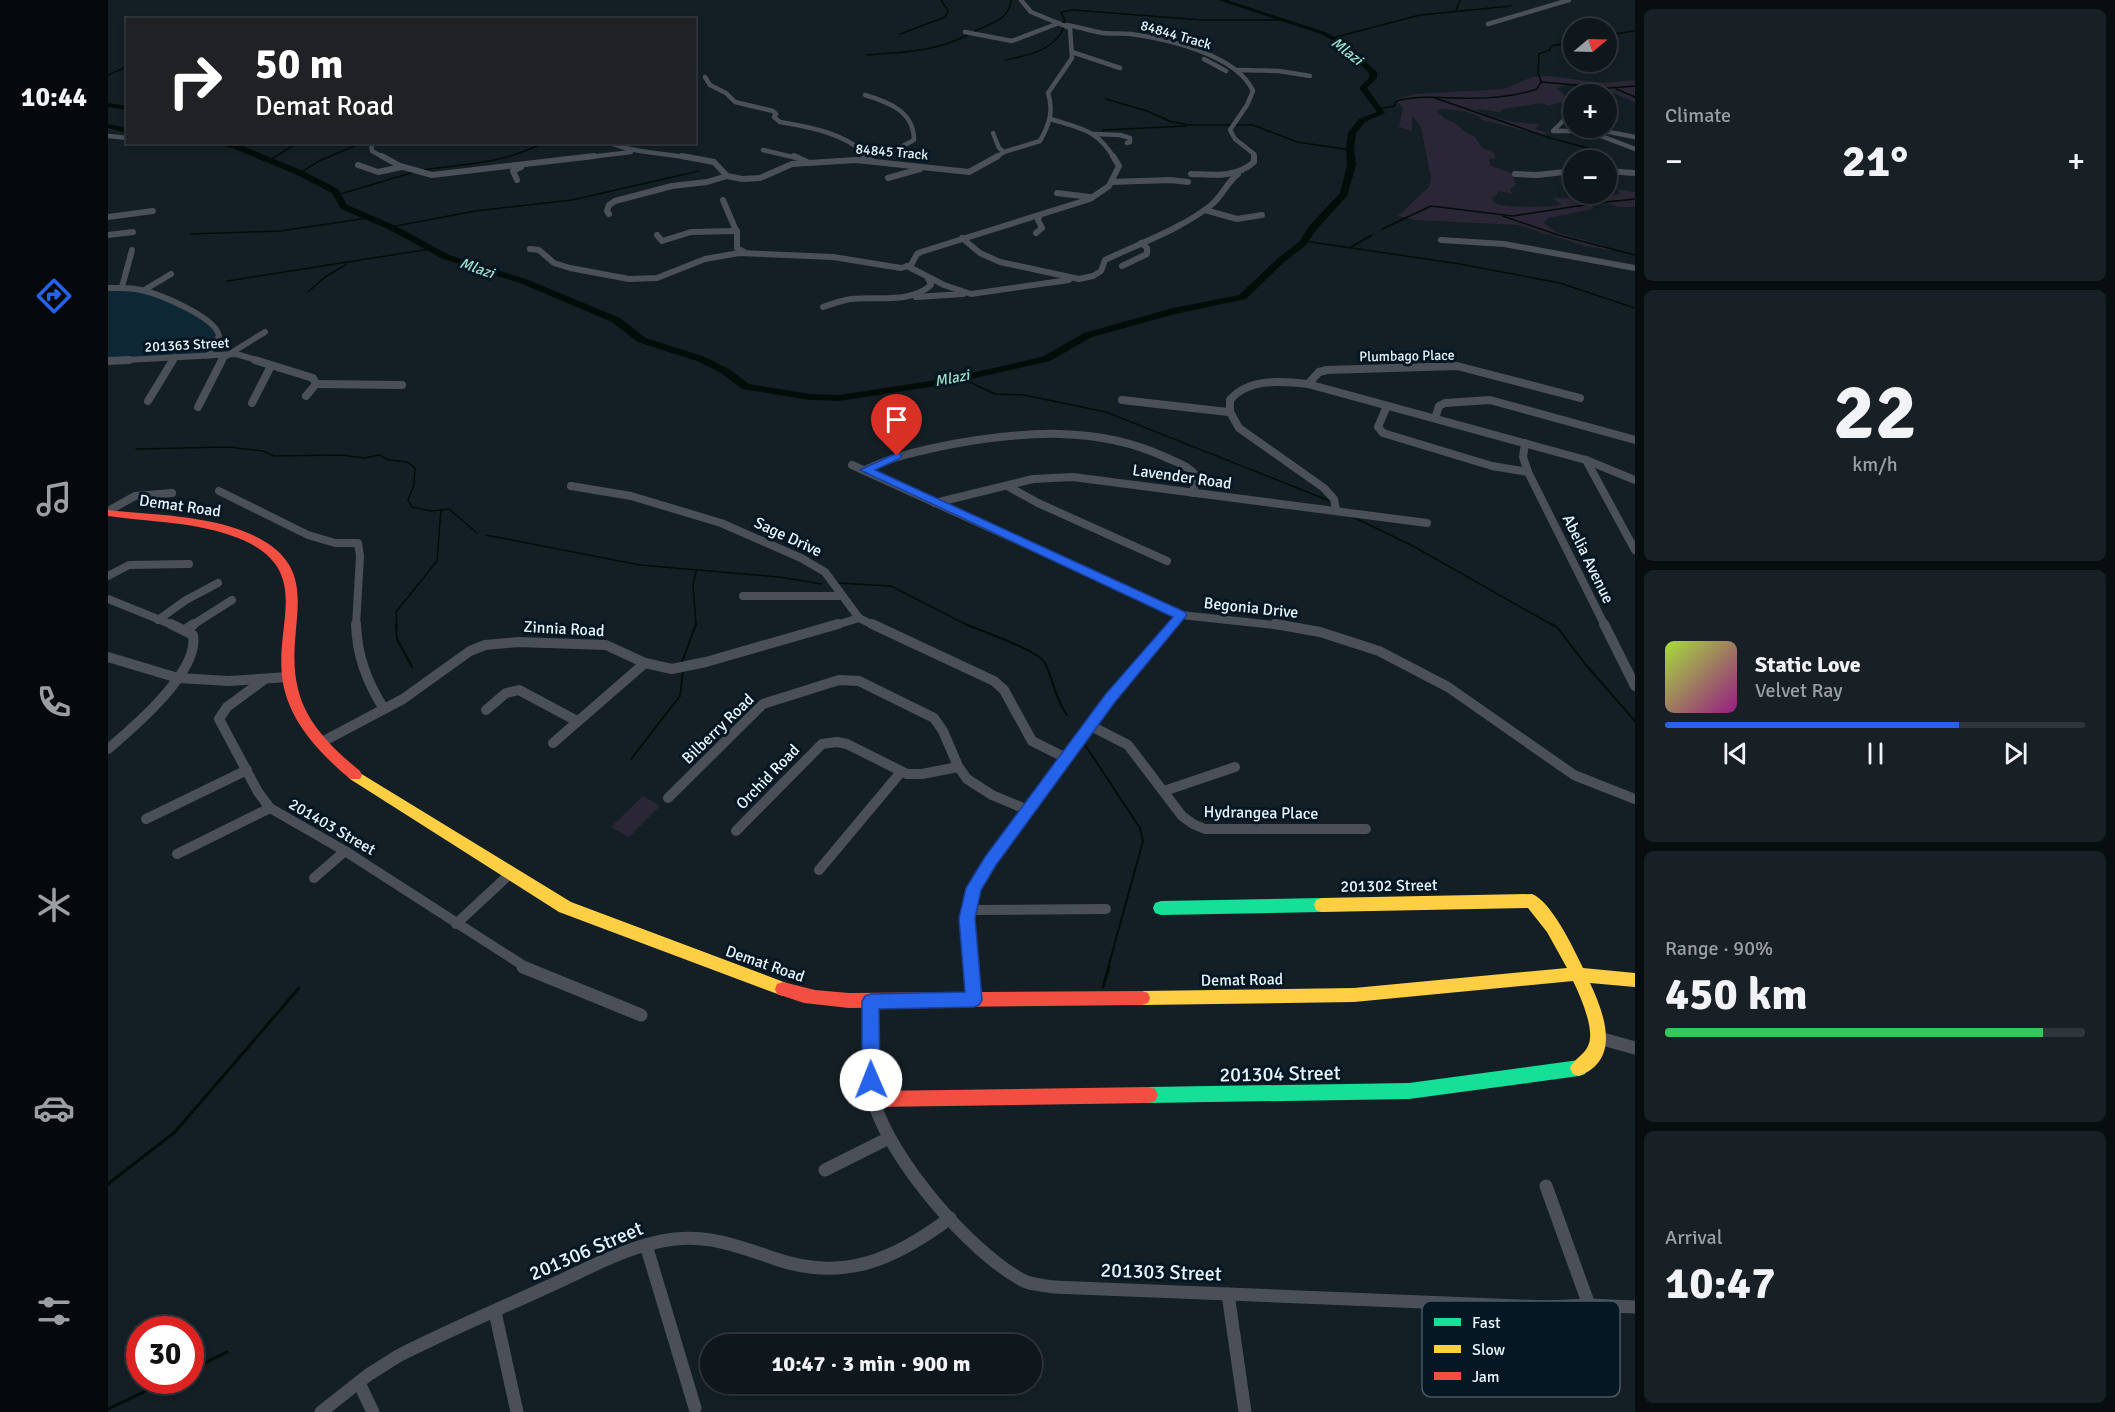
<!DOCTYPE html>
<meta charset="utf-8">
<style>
:root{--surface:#0f171c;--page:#182025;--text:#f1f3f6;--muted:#9b9fa3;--line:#2f363b;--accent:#2563eb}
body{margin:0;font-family:Signika,sans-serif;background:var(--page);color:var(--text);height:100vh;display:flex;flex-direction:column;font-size:22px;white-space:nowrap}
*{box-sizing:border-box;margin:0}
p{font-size:20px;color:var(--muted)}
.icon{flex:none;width:33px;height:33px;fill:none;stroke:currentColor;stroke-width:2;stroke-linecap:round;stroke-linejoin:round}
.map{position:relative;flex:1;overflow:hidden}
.details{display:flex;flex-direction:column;gap:9px;padding:9px;background:#080d0f;width:480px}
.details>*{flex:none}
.top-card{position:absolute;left:18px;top:18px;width:570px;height:126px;border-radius:0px;box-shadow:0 3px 9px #0003,0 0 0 2px var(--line);background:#202124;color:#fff;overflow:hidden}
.needle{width:39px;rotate:71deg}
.fabs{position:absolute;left:1455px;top:18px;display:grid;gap:12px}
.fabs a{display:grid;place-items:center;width:54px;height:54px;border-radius:50%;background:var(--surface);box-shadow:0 3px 9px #0003,0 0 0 2px var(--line);font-size:30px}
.speed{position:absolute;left:18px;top:1316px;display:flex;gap:12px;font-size:30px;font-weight:700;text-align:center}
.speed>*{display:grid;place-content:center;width:78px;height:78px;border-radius:50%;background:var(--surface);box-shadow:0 3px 9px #0003,0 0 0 2px var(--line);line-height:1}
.speed .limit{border:9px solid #d22;background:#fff;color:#111}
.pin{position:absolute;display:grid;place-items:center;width:51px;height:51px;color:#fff;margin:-62px -26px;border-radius:50% 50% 50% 0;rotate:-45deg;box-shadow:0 0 6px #0007}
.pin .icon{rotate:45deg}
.me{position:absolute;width:66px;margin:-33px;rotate:359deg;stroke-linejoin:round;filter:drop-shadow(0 0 4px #0008)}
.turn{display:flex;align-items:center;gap:21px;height:126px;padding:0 30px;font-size:27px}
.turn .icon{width:78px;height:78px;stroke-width:2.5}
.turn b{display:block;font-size:42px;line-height:51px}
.big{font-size:45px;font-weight:700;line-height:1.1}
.details .card{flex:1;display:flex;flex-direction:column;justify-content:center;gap:9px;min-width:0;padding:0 21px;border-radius:9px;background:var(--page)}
.details .dial{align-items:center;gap:0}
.dial b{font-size:78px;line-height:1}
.song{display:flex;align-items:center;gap:18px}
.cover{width:72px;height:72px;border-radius:9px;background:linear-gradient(135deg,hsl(80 70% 55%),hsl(310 70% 35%))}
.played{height:6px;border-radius:3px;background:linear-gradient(90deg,var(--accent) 70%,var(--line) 70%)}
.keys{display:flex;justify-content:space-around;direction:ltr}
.heat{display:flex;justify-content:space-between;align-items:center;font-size:33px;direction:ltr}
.charge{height:9px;border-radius:4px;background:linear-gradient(90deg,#34c759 90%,var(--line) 0)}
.trip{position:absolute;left:592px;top:1334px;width:342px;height:60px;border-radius:30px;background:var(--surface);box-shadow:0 3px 9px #0003,0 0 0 2px var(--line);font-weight:700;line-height:60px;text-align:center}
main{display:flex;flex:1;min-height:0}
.dock{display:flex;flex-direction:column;width:108px;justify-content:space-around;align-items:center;background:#06090b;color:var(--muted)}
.dock .icon{width:42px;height:42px}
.dock .active{color:var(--accent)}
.dock b{font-size:27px;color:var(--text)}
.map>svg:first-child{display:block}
</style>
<main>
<nav class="dock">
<b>10:44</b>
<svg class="icon active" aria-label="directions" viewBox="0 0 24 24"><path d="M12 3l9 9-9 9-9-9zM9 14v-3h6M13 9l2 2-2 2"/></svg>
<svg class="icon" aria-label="music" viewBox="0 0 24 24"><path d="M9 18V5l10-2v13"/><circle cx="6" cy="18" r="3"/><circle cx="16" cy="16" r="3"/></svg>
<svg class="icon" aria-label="phone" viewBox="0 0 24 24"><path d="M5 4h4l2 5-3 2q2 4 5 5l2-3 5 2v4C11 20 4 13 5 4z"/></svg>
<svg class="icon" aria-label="climate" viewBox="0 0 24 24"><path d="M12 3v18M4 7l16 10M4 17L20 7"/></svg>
<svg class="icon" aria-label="car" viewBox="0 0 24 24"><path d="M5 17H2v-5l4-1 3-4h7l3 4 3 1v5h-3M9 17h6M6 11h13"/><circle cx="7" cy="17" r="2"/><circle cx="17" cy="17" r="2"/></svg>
<svg class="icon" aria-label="filters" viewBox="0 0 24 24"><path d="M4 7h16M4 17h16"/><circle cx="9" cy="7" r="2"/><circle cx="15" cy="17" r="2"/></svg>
</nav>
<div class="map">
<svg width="1527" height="1412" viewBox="0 0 1527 1412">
<rect width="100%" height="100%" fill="#141f25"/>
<polygon fill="#0d2735" points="0,289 38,289 92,318 110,330 101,355 0,360"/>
<g fill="#2a2635">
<path d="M1440,76L1496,83L1527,80V102C1499,92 1482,76 1449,88L1464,103H1450L1440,106L1434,103L1394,109L1392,112L1368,109C1381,119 1415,124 1432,124L1426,129L1443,133L1434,135L1375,120C1365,110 1346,110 1332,109L1329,111L1336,118L1347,123L1359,133L1367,137L1374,148L1385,152L1388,158L1381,159L1383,166L1404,173L1408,185L1402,189L1404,194L1390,191L1389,195L1384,198L1386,203C1395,208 1446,208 1454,204L1443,198C1459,199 1477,195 1492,203L1463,200L1485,205V209L1440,218L1436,223L1448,232L1497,246L1502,250L1477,246L1410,225L1307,220L1290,216L1321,187L1323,179L1313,127L1304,117V131L1291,127L1295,108L1287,99L1307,94L1396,89L1424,77Z"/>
<polygon points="1508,189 1527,192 1527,207 1511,207 1495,202 1498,196 1512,194"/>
<polygon points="535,796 552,806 521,837 503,827"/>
</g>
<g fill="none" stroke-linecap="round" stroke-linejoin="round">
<g stroke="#020d09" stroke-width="1.5">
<polyline points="1348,11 1352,0"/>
<polyline points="953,23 957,21 953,12 965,10 1094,20 1170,20"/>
<path d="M863,33C878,25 903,20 903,0"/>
<polyline points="792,34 837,17 840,11 833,0"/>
<polyline points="1498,35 1527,31"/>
<polyline points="1224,38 1312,15 1403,6"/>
<path d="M759,55C794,52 829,52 861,34"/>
<path d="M897,60C919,56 947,50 956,27"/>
<polyline points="0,75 20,66"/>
<polyline points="1433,81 1430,73 1431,54 1442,50 1443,46 1466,42"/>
<polyline points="1508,89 1527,97"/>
<polyline points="1327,98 1442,138 1487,150"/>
<polyline points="998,99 1039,111 1064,122 1083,125 1145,125 1189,142 1243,150"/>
<path d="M1271,109L1286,106L1288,101C1308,95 1328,98 1349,98C1376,99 1403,98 1429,89L1433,82L1502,88L1527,86"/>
<polyline points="995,130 1079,126"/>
<polyline points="162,160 191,142"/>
<path d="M315,170C356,164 399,163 436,142"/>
<polyline points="192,173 211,161 256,142"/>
<polyline points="229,195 306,172"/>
<polyline points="1488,203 1527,199"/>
<polyline points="1395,216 1450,235 1527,255"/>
<polyline points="283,227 367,211 464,200 591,171"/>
<polyline points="1274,229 1323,206 1405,216 1483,204"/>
<polyline points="83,234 172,231 260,218"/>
<polyline points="1196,241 1352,264 1452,283 1527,308"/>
<polyline points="1243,247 1264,235"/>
<polyline points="119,281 322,249"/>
<polyline points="200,292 217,277 239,264"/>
<polyline points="853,378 887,394 916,395 998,412 1222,501"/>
<polyline points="28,449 120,447 155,451 166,456 233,455 257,458 271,455 281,460 299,462 307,468 306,485 300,500 304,507 324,511 341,509 369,533"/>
<polyline points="1245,517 1305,546 1446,626"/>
<polyline points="378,535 532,565 671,577 714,584"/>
<polyline points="728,583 783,586 861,626"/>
<polyline points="289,626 288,612 329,561 333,509"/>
<polyline points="588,626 585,584 588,572"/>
</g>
<g stroke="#020d09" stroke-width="2">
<polyline points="288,624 289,639 304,667"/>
<path d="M857,624C873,631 930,650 937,663C946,681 946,697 959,715"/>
<polyline points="1444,624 1449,627 1478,665 1527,721"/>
<polyline points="574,662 588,624"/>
<polyline points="977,745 1032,828 1035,841 1000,968"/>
<polyline points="523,759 572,696 575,671"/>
</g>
<g stroke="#020d09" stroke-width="3">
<polyline points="995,987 1001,967"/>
<polyline points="0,1184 67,1132 191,988"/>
<polyline points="82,1370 119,1352"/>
<polyline points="0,1409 61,1380"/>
</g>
<g fill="#020d09" fill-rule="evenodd">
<polygon points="1110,0 1119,0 1217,32 1234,41 1269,72 1269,78 1259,88 1277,113 1257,122 1248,133 1246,148 1248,165 1239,196 1209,229 1197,246 1175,263 1138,299 1067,314 984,337 942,361 841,384 731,401 702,400 634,389 613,373 589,361 530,342 504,322 412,283 335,259 280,229 233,209 224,193 187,174 127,149 100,142 132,145 193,170 230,189 239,205 286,225 341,255 418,279 512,318 538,338 597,357 621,369 641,384 702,394 731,395 841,378 934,357 976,333 1065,308 1131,295 1169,259 1191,242 1202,225 1232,193 1239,165 1238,148 1240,133 1251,119 1269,112 1251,88 1261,78 1261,73 1230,43 1213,34"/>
<polygon points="0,103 20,106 20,110 0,107"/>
<polygon points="0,124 20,128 20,133 0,128"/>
</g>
<g stroke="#4a4f58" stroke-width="4.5">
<polyline points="1380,24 1461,0"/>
<path d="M959,25C971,27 983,31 995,33C1005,34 1014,33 1023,34C1060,39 1129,55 1145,91L1139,105L1122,130L1127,139L1146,154V158"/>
<polyline points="857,32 904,41 951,23"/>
<polyline points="964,52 1012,68"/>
<polyline points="1096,59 1118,71"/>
<polyline points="1130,70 1171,71 1202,76"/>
<path d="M597,77L602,85L618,93L627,102L665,111L668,114L666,117L672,122C702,127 735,133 758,154L756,158"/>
<path d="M757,95C780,102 806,111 806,140L789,149L759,158"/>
<polyline points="1466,110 1445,131 1496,131 1527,137"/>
<path d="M943,119C973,129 989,129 1006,158"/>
<polyline points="1486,130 1485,133 1527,149"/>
<polyline points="885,133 891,148 896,152"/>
<polyline points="987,134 1012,135 1022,138 1022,142 1019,143"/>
<polyline points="0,136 20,138"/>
<polyline points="263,142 264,151 277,158"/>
<path d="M500,142C525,153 555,153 582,158"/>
<polyline points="655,150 689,158"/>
<polyline points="473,158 523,152"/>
<path d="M887,158L896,152L932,141C941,125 946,111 940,93L964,58L962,28L923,12L913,0"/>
</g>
<g stroke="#4a4f58" stroke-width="6">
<polyline points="274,156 292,166 324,175 486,156"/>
<polyline points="574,156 606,162 619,176 634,179 652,178 684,164 748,160 861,172 890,156"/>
<polyline points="686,156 699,162"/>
<polyline points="755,159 764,156"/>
<polyline points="754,160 757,156"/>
<polyline points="250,165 270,172 294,167"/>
<polyline points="1498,171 1527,173"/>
<path d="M1083,174C1106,175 1128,178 1146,162V156"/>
<polyline points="1407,174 1429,175 1466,171"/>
<polyline points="780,178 812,169"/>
<polyline points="409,180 405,171 413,167"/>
<polyline points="1003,182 1062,180 1080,182"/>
<polyline points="949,193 982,197"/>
<polyline points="615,200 629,233 629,248 638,253"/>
<polyline points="1097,210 1129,219 1154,215"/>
<polyline points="501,214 499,211 501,205 507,201 564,186 599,182 619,176"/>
<polyline points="0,217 45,211"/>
<polyline points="928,233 934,228 930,220 932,215"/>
<polyline points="0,235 25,232"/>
<polyline points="549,235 554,241 583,232 629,231"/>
<path d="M854,238L872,253L892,262L971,279L985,276L993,271L997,260C1032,243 1071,230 1102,206C1114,197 1118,183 1130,174"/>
<polyline points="1333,240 1396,244 1527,268"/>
<polyline points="422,249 431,250 446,263 462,268 521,279 549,278 597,259 631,253 725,257 793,268 803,265 809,254 813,252 982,199 1001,186 1011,166 1005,156"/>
<polyline points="799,266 836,285 863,294 961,280"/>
<polyline points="1014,266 1039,254 1039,248 1033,243"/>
<polyline points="14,287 24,250"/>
<path d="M0,288C11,288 22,287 33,290C51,294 108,317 111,336L101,355"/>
<polyline points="38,289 63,274"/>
<polyline points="808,297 855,294"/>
<path d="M715,307C724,304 734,300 743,299C769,296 802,304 823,285L820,278"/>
<polyline points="0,361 128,354 152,361"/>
<polyline points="64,361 67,357"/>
<polyline points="113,361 115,358 157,332"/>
</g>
<g stroke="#4a4f58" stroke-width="8">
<polyline points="147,360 205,378 208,384 198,396"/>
<polyline points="0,361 21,360"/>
<polyline points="208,384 294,385"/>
<polyline points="1200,384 1211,372 1219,370 1349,366 1472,398"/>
<polyline points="1014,400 1120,412"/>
<polyline points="40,401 65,360"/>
<polyline points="144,403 163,366"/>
<polyline points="1279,406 1270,427 1275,433 1384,466 1420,472"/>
<polyline points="90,407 114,360"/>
<polyline points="1327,418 1331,406 1337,403 1382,400 1527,440"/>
<polyline points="1417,443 1415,457 1420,472 1497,626"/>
<polyline points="1478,460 1527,550"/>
<polyline points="744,465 1073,615 1175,626"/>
<path d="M757,470C785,456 815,450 845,444C916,431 990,426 1057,457C1068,462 1081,466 1088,476L1085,493"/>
<polyline points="463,486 523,496 613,523 693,558 717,572 751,618 767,626"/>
<polyline points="899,486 930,503 1059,561"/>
<polyline points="111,491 200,535 227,543 250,543 252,556 248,626"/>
<polyline points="827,503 925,479 965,477 1319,523"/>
<path d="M1228,510L1226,499L1216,488L1131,428L1122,412V400C1140,378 1174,381 1200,384L1478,460L1527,480"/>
<polyline points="0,511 27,496 64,493"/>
<polyline points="0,576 21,565 81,564"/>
<polyline points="635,596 734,596"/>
<polyline points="0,599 67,626"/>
<polyline points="50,620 78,600 110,583"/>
<polyline points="83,626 124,600"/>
<polyline points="725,626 751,618"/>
<polyline points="1064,626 1073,615"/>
</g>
<g stroke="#4a4f58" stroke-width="10">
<path d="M248,624C249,656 259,682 276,709"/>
<polyline points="764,624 886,681 896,690 924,741 958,758"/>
<polyline points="1167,624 1212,632 1271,651 1340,687 1466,775 1527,799"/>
<polyline points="1496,624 1527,686"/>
<polyline points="77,630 86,624"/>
<polyline points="0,657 70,678 121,681 180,677"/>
<polyline points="157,679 119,707 111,719 150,792 162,808 237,851 419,968"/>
<polyline points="378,710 398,693 411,690 469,721"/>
<polyline points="983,726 1020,745 1074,816 1085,824 1097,829 1258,829"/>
<polyline points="212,743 295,699 362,651 377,645 410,642 498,645 537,663 564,669 598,662 730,624"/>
<polyline points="445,743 537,663"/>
<path d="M0,749C26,727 92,671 85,635L63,624"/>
<polyline points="1056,791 1127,767"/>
<polyline points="560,798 655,704 731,680 751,681 826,718 835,731 850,766 859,779 884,795 920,810"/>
<polyline points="38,819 139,770"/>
<polyline points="628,831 714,744 729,742 739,744 799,774 814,774 850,767"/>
<polyline points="69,854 162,808"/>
<polyline points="711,870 793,772"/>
<polyline points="206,878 237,851"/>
<polyline points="860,910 998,909"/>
<polyline points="348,924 403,873"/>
<polyline points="864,968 860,910 866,888 883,861 1002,699 1065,624"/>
</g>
<g stroke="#4a4f58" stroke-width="13">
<polyline points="415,967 533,1015"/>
<polyline points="864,967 866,1000"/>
<path d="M763,1001C762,1034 756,1070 766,1102C783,1160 861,1251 914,1280C923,1285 935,1285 945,1287L1439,1307L1481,1305L1527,1307"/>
<polyline points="1491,1038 1527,1048"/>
<polyline points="717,1170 781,1138"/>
<polyline points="1438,1186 1481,1305"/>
<polyline points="538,1245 587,1408"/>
<polyline points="1120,1294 1137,1412"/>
<polyline points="387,1312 409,1412"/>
<polyline points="251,1383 265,1412"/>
<path d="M213,1412L260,1375L290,1356C339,1331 389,1310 439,1287C480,1269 522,1244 567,1239C602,1235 633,1247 665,1258C734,1283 786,1260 842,1218"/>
</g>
<g fill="#16e098" fill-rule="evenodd">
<polygon points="1214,898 1220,900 1222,905 1220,910 1214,912 1053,915 1047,913 1045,908 1047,903 1053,901"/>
<polygon points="1471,1060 1477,1062 1480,1068 1477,1074 1471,1076 1301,1099 1041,1103 1035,1101 1032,1095 1035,1089 1041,1087 1301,1083"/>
</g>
<g fill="#ffcf43" fill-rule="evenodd">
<polygon points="247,770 463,902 681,984 683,989 681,994 675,996 451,912 242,779 240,775 242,771"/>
<path d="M1424,894C1443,901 1466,949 1475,968L1527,973V987L1482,983C1496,1013 1514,1060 1471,1076L1465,1074L1462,1068C1466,1059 1476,1055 1480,1046C1488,1031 1472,995 1465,981L1246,1002L1034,1005L1028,1003L1026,998L1028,993L1034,991L1246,988L1459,968L1439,932L1420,908L1214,912L1208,910L1206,905L1208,900L1214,898Z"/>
</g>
<g fill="#f24e42" fill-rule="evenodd">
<path d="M0,510C46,515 97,515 140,533C222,568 174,626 190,689C198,723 225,749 252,771L254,775L252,779H242C214,755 185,726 176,688C162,628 210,570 130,538C90,522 42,522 0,516Z"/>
<polygon points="675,982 707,990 741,993 1034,991 1040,993 1042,998 1040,1003 1034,1005 741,1008 696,1003 669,994 667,989 669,984"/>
<polygon points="1041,1087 1047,1089 1050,1095 1047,1101 1041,1103 766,1107 760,1105 757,1099 760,1093 766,1091"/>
</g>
</g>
<polygon fill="#2563eb" stroke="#184099" stroke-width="1.5" points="789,453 793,454 793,458 767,470 1077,612 1079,615 1007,702 888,865 873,890 867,918 874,1000 871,1005 866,1007 771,1009 772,1080 769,1086 763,1089 756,1086 754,1080 754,1001 757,996 763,994 857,992 851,918 858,888 877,857 997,695 1065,617 752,470"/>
<g text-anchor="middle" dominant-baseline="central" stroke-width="6" stroke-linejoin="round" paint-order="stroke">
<g font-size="14" fill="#e8f4fc" stroke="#051723">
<text transform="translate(1068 35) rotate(16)">84844 Track</text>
<text transform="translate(784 152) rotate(5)">84845 Track</text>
<text transform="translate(79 345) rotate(-3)">201363 Street</text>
<text transform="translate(1299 356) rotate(-1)">Plumbago Place</text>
</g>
<g font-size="15" font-style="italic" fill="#9ee3cb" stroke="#051723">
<text transform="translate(1239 51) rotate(38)">Mlazi</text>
<text transform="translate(369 268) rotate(19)">Mlazi</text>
<text transform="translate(844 378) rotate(-11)">Mlazi</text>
</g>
<g font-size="16" fill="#e8f4fc" stroke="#051723">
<text transform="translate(1074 477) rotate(8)">Lavender Road</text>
<text transform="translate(72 506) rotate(8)">Demat Road</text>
<text transform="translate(680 537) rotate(25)">Sage Drive</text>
<text transform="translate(1480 559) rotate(64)">Abelia Avenue</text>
<text transform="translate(1143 608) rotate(6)">Begonia Drive</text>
<text transform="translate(456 629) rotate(3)">Zinnia Road</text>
<text transform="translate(610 729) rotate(-44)">Bilberry Road</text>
<text transform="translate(660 777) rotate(-46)">Orchid Road</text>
<text transform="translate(1153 813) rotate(1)">Hydrangea Place</text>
<text transform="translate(224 827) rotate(30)">201403 Street</text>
<text transform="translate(1281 886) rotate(-1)">201302 Street</text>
<text transform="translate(657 964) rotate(19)">Demat Road</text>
<text transform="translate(1134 980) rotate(-1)">Demat Road</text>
</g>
<g font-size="20" fill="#e8f4fc" stroke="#051723">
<text transform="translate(1172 1074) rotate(-1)">201304 Street</text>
<text transform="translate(478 1251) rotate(-23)">201306 Street</text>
<text transform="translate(1053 1272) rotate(2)">201303 Street</text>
</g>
</g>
<rect x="1314" y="1301" width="198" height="96" rx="9" fill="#051723" stroke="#495964" stroke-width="1.5"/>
<rect x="1326" y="1318" width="27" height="8" fill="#16e098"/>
<rect x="1326" y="1345" width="27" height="8" fill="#ffcf43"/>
<rect x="1326" y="1372" width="27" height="8" fill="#f24e42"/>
<g font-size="16" fill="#e8f4fc">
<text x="1364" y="1328">Fast</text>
<text x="1364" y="1355">Slow</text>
<text x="1364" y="1382">Jam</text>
</g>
</svg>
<div class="fabs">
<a><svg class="needle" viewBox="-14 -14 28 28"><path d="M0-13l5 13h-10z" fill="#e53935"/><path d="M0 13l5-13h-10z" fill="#9b9fa3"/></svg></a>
<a>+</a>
<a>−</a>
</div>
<div class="speed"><div class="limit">30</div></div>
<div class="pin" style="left:789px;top:456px;background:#d93025"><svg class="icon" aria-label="arrive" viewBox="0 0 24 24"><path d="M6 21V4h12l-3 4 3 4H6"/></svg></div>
<svg class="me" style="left:763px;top:1080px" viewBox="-20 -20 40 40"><circle r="19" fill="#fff"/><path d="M0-13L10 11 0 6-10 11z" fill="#2563eb"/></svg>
<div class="trip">10:47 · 3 min · 900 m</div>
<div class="top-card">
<div class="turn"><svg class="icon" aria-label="right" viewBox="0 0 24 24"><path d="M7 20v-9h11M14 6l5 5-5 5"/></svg><div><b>50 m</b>Demat Road</div></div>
</div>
</div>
<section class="details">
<div class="card"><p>Climate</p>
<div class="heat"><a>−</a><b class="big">21°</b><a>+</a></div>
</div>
<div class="card dial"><b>22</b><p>km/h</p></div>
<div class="card">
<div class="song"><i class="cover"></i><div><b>Static Love</b><p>Velvet Ray</p></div></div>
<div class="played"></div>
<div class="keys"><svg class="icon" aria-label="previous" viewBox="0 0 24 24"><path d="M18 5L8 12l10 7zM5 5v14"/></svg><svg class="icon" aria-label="pause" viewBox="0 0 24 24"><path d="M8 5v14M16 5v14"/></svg><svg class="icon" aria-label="next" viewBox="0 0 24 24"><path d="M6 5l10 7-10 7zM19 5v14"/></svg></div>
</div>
<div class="card"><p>Range · 90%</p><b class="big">450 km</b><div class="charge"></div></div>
<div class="card"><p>Arrival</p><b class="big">10:47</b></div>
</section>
</main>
